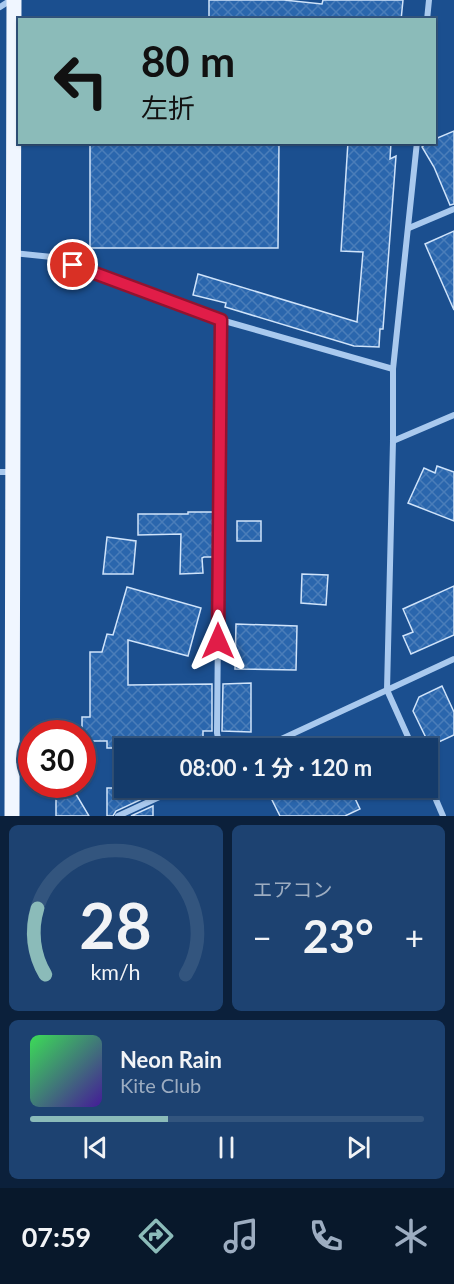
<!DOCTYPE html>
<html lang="ja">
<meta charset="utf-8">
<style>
:root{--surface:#143b6b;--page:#1d4271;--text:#f1f3f6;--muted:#9dadc1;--line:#33557e;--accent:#8bbbb9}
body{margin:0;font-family:Lato,"Noto Sans JP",sans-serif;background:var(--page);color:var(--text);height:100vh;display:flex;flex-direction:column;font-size:22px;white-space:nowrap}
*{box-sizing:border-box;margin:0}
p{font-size:20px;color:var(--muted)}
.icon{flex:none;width:33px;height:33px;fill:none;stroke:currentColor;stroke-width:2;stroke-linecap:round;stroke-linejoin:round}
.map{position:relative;height:816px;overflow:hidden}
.side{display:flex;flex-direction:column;gap:9px;padding:9px;background:#0b203b;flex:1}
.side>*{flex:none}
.banner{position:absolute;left:18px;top:18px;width:418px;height:126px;border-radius:0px;box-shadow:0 2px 4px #0004,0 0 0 2px var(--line);background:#8bbbb9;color:#111;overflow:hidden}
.speed{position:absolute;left:18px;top:720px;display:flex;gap:12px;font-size:30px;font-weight:700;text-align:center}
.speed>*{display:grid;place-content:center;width:78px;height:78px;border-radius:50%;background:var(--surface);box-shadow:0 2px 4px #0004,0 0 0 2px var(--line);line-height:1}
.speed .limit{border:9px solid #d22;background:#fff;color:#111}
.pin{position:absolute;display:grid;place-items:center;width:51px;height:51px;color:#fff;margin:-26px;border:3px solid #fff;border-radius:50%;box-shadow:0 2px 6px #0007}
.me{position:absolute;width:66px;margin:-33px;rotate:0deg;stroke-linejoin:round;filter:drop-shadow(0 0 4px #0008)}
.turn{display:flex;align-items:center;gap:21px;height:126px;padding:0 24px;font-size:27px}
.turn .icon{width:78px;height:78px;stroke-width:2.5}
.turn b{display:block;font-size:42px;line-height:51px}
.big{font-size:45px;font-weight:700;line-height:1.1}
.side .tile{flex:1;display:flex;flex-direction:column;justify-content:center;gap:9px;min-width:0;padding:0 21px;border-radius:9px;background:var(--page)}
.side .dial{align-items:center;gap:0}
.dial svg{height:156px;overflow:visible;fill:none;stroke:var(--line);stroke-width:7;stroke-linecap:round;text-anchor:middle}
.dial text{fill:var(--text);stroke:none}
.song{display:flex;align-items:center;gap:18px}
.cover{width:72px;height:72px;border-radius:9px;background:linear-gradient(135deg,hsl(130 70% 55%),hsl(260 70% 35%))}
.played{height:6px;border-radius:3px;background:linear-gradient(90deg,var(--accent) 35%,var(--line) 35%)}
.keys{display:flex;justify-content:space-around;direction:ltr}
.heat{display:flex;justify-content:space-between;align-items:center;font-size:33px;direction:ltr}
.side .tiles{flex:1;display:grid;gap:9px;grid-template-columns:1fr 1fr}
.tile:last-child{grid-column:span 2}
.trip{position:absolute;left:114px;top:738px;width:324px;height:60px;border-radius:0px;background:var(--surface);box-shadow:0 2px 4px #0004,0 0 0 2px var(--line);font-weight:700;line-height:60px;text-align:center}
.tabs{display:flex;height:96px;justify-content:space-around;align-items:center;background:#08182b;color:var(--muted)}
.tabs .icon{width:42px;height:42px}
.tabs .active{color:var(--accent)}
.tabs b{font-size:27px;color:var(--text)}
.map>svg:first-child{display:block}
</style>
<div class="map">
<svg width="454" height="816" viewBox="0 0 454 816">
<defs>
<pattern id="building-cross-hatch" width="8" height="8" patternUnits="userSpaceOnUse" patternTransform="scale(1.5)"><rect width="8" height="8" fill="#2a66ad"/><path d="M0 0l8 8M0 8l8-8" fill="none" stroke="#4a7db9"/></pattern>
</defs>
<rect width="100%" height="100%" fill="#1b4f8f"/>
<g fill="url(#building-cross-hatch)" stroke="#cfe3fa" stroke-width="1.5">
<polygon points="209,0 284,0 322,4 323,0 403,0 401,20 209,20"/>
<polygon points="454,131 454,204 450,205 434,167 422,147 428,142 435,142 435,139"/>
<polygon points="90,142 279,142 278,248 90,248"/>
<polygon points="348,142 391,142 390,159 396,156 383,329 380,329 379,347 354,346 225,307 226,303 193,295 198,274 357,322 363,252 341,251"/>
<polygon points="454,231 454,310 425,244"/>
<polygon points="437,466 454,472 454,521 408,503 424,468 435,473"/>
<polygon points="188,512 214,512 213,557 204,557 202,558 203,573 180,574 181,534 138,535 138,514 188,514"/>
<rect x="237" y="521" width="24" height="20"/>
<polygon points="107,537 136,541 133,574 103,574"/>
<polygon points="302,574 328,575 326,605 301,603"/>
<polygon points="454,586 454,635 411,654 403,636 413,632 403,609"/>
<polygon points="127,587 201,608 188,656 128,640 128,685 212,684 212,731 203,731 203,748 107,748 107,741 82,741 82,717 90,717 90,652 102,652 107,634 113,635"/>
<polygon points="236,624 297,626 296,670 235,669"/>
<polygon points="251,683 251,732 222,731 223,684"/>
<polygon points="442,686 454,712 454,735 430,746 413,711 419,697"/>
<polygon points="107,788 154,788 153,794 116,811 113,816 107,816"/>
<polygon points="266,788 350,788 360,809 345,816 280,816"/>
<polygon points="56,789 73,789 89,816 56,816"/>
<polygon points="153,806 153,816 131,816"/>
</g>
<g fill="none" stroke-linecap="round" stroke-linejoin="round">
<g stroke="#a9c9ee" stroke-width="6">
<polyline points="0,7 11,0"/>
<polyline points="427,20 429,0"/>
<polyline points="409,228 454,209"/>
<polyline points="13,253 52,257 221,320 393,369"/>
<polyline points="393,441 454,415"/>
<polyline points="0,472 12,472"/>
<polyline points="220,748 217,733 221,320"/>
<polyline points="262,748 454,659"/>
<polyline points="413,748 387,690 393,441 393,369 417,142"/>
<polyline points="428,781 443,816"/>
<polyline points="118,816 179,788"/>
</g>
<polyline stroke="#f0f6ff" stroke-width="15" points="12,816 14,0"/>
</g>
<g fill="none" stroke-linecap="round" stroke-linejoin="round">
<defs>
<polyline id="route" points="73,265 221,320 218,641"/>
</defs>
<use href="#route" stroke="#92132f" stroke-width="15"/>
<use href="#route" stroke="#e11d48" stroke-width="10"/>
</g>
</svg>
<div class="speed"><div class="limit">30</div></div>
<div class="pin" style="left:73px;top:265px;background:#d93025"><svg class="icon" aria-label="arrive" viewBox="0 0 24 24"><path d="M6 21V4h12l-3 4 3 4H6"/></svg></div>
<svg class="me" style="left:218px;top:641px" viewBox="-20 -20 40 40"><path d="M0-17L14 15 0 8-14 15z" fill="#e11d48" stroke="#fff" stroke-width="4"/></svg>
<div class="trip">08:00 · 1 分 · 120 m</div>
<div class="banner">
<div class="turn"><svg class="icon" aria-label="left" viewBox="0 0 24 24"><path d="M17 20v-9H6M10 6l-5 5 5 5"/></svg><div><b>80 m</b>左折</div></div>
</div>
</div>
<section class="side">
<div class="tiles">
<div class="tile dial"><svg viewBox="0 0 100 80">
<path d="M14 69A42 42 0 1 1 86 69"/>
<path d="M14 69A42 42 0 0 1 10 35" stroke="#8bbbb9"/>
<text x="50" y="56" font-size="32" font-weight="700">28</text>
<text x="50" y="72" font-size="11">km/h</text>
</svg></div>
<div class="tile"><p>エアコン</p>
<div class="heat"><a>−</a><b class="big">23°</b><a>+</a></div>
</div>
<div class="tile">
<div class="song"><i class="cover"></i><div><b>Neon Rain</b><p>Kite Club</p></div></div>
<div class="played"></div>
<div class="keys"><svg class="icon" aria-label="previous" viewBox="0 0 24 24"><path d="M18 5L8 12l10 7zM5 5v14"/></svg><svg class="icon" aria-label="pause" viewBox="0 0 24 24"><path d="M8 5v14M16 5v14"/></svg><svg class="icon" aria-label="next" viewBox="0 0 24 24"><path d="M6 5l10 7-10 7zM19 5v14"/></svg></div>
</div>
</div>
</section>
<nav class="tabs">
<b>07:59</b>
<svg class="icon active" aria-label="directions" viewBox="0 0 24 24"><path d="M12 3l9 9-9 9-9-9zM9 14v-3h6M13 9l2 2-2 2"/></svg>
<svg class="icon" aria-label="music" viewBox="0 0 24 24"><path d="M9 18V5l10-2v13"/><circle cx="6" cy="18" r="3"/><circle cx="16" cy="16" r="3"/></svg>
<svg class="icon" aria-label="phone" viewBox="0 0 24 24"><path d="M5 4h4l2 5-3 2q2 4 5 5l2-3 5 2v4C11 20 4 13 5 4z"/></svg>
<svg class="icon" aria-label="climate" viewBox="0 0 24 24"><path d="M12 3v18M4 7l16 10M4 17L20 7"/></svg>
</nav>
